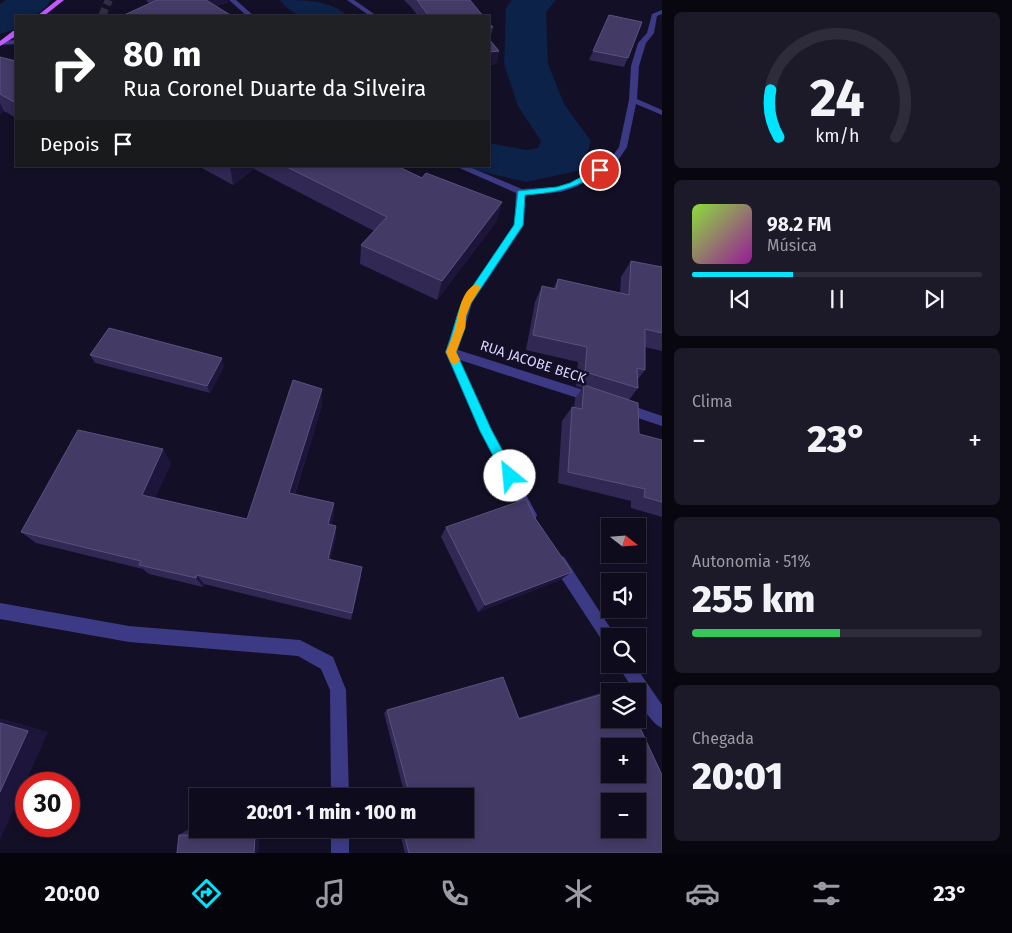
<!DOCTYPE html>
<html lang="pt">
<meta charset="utf-8">
<style>
:root{--surface:#0e0b1c;--page:#1c1929;--text:#f1f3f6;--muted:#9b9ba3;--line:#2e2b3b;--accent:#00e5ff}
body{margin:0;font-family:"Fira Sans",sans-serif;background:var(--page);color:var(--text);height:100vh;display:flex;flex-direction:column;font-size:19px;white-space:nowrap}
*{box-sizing:border-box;margin:0}
p{font-size:16px;color:var(--muted)}
.icon{flex:none;width:28px;height:28px;fill:none;stroke:currentColor;stroke-width:2;stroke-linecap:round;stroke-linejoin:round}
.map{position:relative;flex:1;overflow:hidden}
.details{display:flex;flex-direction:column;gap:12px;padding:12px;background:#08060f;width:350px}
.details>*{flex:none}
.top-card{position:absolute;left:15px;top:15px;width:475px;height:152px;border-radius:0px;box-shadow:0 2px 8px #0003,0 0 0 1px var(--line);background:#202124;color:#fff;overflow:hidden}
.needle{width:32px;rotate:107deg}
.controls{position:absolute;left:601px;top:518px;display:grid;gap:10px}
.controls a{display:grid;place-items:center;width:45px;height:45px;border-radius:0px;background:var(--surface);box-shadow:0 2px 8px #0003,0 0 0 1px var(--line);font-size:25px}
.speed{position:absolute;left:15px;top:772px;display:flex;gap:10px;font-size:25px;font-weight:700;text-align:center}
.speed>*{display:grid;place-content:center;width:65px;height:65px;border-radius:50%;background:var(--surface);box-shadow:0 2px 8px #0003,0 0 0 1px var(--line);line-height:1}
.speed .limit{border:8px solid #d22;background:#fff;color:#111}
.pin{position:absolute;display:grid;place-items:center;width:42px;height:42px;color:#fff;margin:-21px;border:2px solid #fff;border-radius:50%;box-shadow:0 1px 5px #0007}
.me{position:absolute;width:55px;margin:-28px;rotate:332deg;stroke-linejoin:round;filter:drop-shadow(0 0 4px #0008)}
.turn{display:flex;align-items:center;gap:18px;height:105px;padding:0 25px;font-size:22px}
.turn .icon{width:65px;height:65px;stroke-width:2.5}
.turn b{display:block;font-size:35px;line-height:42px}
.then{display:flex;align-items:center;height:48px;padding:0 25px;background:#0003;gap:10px;font-size:19px}
.big{font-size:38px;font-weight:800;line-height:1.1}
.details .tile{flex:1;display:flex;flex-direction:column;justify-content:center;gap:8px;min-width:0;padding:0 18px;border-radius:8px;background:var(--page)}
.details .dial{align-items:center;gap:0}
.dial svg{height:130px;overflow:visible;fill:none;stroke:var(--line);stroke-width:7;stroke-linecap:round;text-anchor:middle}
.dial text{fill:var(--text);stroke:none}
.song{display:flex;align-items:center;gap:15px}
.cover{width:60px;height:60px;border-radius:8px;background:linear-gradient(135deg,hsl(90 70% 55%),hsl(300 70% 35%))}
.played{height:5px;border-radius:2px;background:linear-gradient(90deg,var(--accent) 35%,var(--line) 35%)}
.keys{display:flex;justify-content:space-around;direction:ltr}
.heat{display:flex;justify-content:space-between;align-items:center;font-size:28px;direction:ltr}
.charge{height:8px;border-radius:4px;background:linear-gradient(90deg,#34c759 51%,var(--line) 0)}
.trip{position:absolute;left:189px;top:788px;width:285px;height:50px;border-radius:0px;background:var(--surface);box-shadow:0 2px 8px #0003,0 0 0 1px var(--line);font-weight:800;line-height:50px;text-align:center}
.tab-bar{display:flex;height:80px;justify-content:space-around;align-items:center;background:#06040b;color:var(--muted)}
.tab-bar .icon{width:35px;height:35px}
.tab-bar .active{color:var(--accent)}
.tab-bar b{font-size:22px;color:var(--text)}
main{display:flex;flex:1;min-height:0}
.map>svg:first-child{display:block}
</style>
<main>
<div class="map">
<svg width="662" height="853" viewBox="0 0 662 853">
<rect width="100%" height="100%" fill="#130f26"/>
<g fill="none" stroke-linecap="round" stroke-linejoin="round">
<g fill="#0c2248" fill-rule="evenodd">
<path d="M6,0H51C40,16 34,16 16,16V29L0,34V4Z"/>
<path d="M280,0C304,0 332,0 347,16C323,18 295,22 280,0Z"/>
<polygon points="512,0 556,0 546,12 548,64 564,104 591,141 585,160 577,171 526,182 471,169 469,166 489,166 489,143 526,150 538,148 541,141 518,106 504,64 506,8"/>
</g>
<polyline stroke="#312d47" stroke-width="8" stroke-dasharray="8 4" stroke-linecap="butt" points="102,16 109,0"/>
<g fill="#3d3a85" fill-rule="evenodd">
<polygon points="229,0 236,0 254,16 247,16"/>
<polygon points="347,0 354,0 377,16 370,16"/>
<polygon points="662,10 662,14 657,16 654,33 646,43 639,66 637,99 662,110 662,115 636,104 627,147 615,165 576,187 561,192 525,195 524,225 472,303 458,350 593,393 597,394 599,398 597,402 593,403 460,360 491,429 537,515 535,520 530,521 525,520 480,431 445,352 462,302 514,225 516,193 455,166 467,166 522,189 557,187 570,183 609,161 619,147 629,100 631,66 638,43 647,33 652,14"/>
<polygon points="16,40 16,44 0,45 0,41"/>
<polygon points="624,403 662,416 662,426 620,412 618,408 620,404"/>
<polygon points="559,555 564,557 615,635 616,636 610,636 610,648 605,645 554,567 552,562 554,557"/>
<polygon points="0,603 129,626 300,640 333,657 346,690 349,796 331,796 330,690 321,669 298,656 129,642 0,619"/>
<path d="M617,664H634L662,705V728C652,724 638,703 638,691H634Z"/>
<rect x="331" y="829" width="18" height="24"/>
</g>
<g fill="#c25bff" fill-rule="evenodd">
<polygon points="57,0 64,0 44,16 37,16"/>
<polygon points="13,31 16,31 16,36 0,46 0,41"/>
</g>
</g>
<g fill="#312854">
<polygon points="146,0 228,0 228,3 149,4"/>
<polygon points="404,0 470,0 483,16 418,16 411,7"/>
<polygon points="642,22 624,67 589,60 593,51"/>
<polygon points="489,23 493,27 490,40 499,51 496,64 489,65"/>
<polygon points="0,57 16,61 16,118 4,111 0,114"/>
<polygon points="198,166 397,166 422,178 502,202 496,222 437,300 360,264 361,245 374,231 254,169 233,185"/>
<polygon points="631,261 662,267 662,351 645,347 645,370 638,379 638,388 629,400 639,434 662,440 662,517 631,508 631,501 558,483 562,421 572,407 574,407 575,399 582,388 576,386 578,362 526,350 535,302 542,286 553,289 558,279 620,293 621,277"/>
<polygon points="90,355 224,366 210,393 95,363"/>
<polygon points="322,389 322,405 295,494 334,515 331,525 336,537 330,560 361,576 351,620 204,584 203,587 149,574 143,569 36,543 21,532 171,463 155,498 247,519"/>
<polygon points="535,518 572,572 560,580 478,612 441,537 446,527"/>
<polygon points="622,688 623,691 610,691 610,719 662,853 405,853 399,829 465,829 465,796 405,796 384,713 387,710 518,718 604,692"/>
<polygon points="187,830 260,831 258,853 177,853 179,835"/>
</g>
<g fill="#1d163a">
<polygon points="197,0 228,0 228,3 199,12"/>
<polygon points="499,51 496,64 489,65 489,52"/>
<polygon points="0,103 4,111 0,114"/>
<polygon points="230,166 254,166 254,169 233,185"/>
<polygon points="502,202 496,222 437,300 442,281"/>
<polygon points="222,358 224,366 210,393 207,386"/>
<polygon points="322,389 322,405 291,505 289,493"/>
<polygon points="163,449 171,463 151,508 142,495"/>
<polygon points="334,503 334,515 328,535 328,524"/>
<polygon points="336,526 336,537 328,569 328,559"/>
<polygon points="572,572 560,580 478,612 485,605"/>
<polygon points="197,575 204,584 203,587 196,578"/>
<polygon points="0,718 48,732 0,840"/>
<polygon points="260,831 258,853 254,853 255,836"/>
</g>
<g fill="#433a66" stroke="#5a527e" fill-rule="evenodd">
<polygon points="157,0 206,0 232,16 122,16"/>
<polygon points="417,0 470,0 483,16 429,16"/>
<polygon points="609,15 642,22 628,58 593,51"/>
<polygon points="489,23 493,27 489,27"/>
<polygon points="489,39 499,51 489,52"/>
<polygon points="0,57 16,61 16,103 0,94"/>
<polygon points="285,166 397,166 422,178 426,173 502,202 442,281 361,245 387,217"/>
<polygon points="631,261 662,267 662,333 645,329 645,370 637,368 638,388 585,372 587,347 533,335 542,286 556,289 558,279 629,295"/>
<polygon points="109,328 222,358 207,386 90,355"/>
<polygon points="293,380 322,389 289,493 334,503 328,524 336,526 328,559 362,567 352,613 197,575 196,578 139,565 141,561 21,532 78,430 163,449 142,495 247,519"/>
<polygon points="584,385 638,403 639,434 662,440 662,502 644,497 645,489 568,472 572,407 582,409"/>
<polygon points="526,499 535,518 572,572 485,605 446,527"/>
<path d="M503,677L519,719L610,692V719H636L662,775V853H409L403,829H465V796H410L387,710ZM610,746H638V774H610ZM610,801H638V829H610Z"/>
<polygon points="622,688 623,691 612,691"/>
<polygon points="0,723 28,731 0,792"/>
<polygon points="179,835 255,836 254,853 177,853"/>
</g>
<path fill="#00e5ff" stroke="#0095a6" d="M600,167L604,170L603,172C571,189 561,192 525,195L523,225L471,303L466,316L465,328L456,352L491,429L516,476L514,480L510,482L506,480L480,431L446,352C453,334 455,319 462,302L514,225L518,191L557,187L570,183Z"/>
<path fill="#f59e0b" d="M477,284L481,287L471,303L466,316L465,328L456,352L460,360L455,365L451,363L446,352C449,344 453,337 455,329C459,315 460,290 477,284Z"/>
<g text-anchor="middle" dominant-baseline="central" stroke-width="5" stroke-linejoin="round" paint-order="stroke">
<g font-size="14" fill="#d9d4ff" stroke="#130f26">
<text transform="translate(533 362) rotate(18)">RUA JACOBE BECK</text>
</g>
</g>
</svg>
<div class="controls">
<a><svg class="needle" viewBox="-14 -14 28 28"><path d="M0-13l5 13h-10z" fill="#e53935"/><path d="M0 13l5-13h-10z" fill="#9b9ba3"/></svg></a>
<a><svg class="icon" aria-label="sound" viewBox="0 0 24 24"><path d="M4 9h4l5-4v14l-5-4H4zM17 9q2 3 0 6"/></svg></a>
<a><svg class="icon" aria-label="search" viewBox="0 0 24 24"><circle cx="10" cy="10" r="6"/><path d="M15 15l6 6"/></svg></a>
<a><svg class="icon" aria-label="layers" viewBox="0 0 24 24"><path d="M12 4l9 5-9 5-9-5zM3 14l9 5 9-5"/></svg></a>
<a>+</a>
<a>−</a>
</div>
<div class="speed"><div class="limit">30</div></div>
<div class="pin" style="left:600px;top:170px;background:#d93025"><svg class="icon" aria-label="arrive" viewBox="0 0 24 24"><path d="M6 21V4h12l-3 4 3 4H6"/></svg></div>
<svg class="me" style="left:510px;top:476px" viewBox="-20 -20 40 40"><circle r="19" fill="#fff"/><path d="M0-13L10 11 0 6-10 11z" fill="#00e5ff"/></svg>
<div class="trip">20:01 · 1 min · 100 m</div>
<div class="top-card">
<div class="turn"><svg class="icon" aria-label="right" viewBox="0 0 24 24"><path d="M7 20v-9h11M14 6l5 5-5 5"/></svg><div><b>80 m</b>Rua Coronel Duarte da Silveira</div></div>
<div class="then">Depois<svg class="icon" aria-label="arrive" viewBox="0 0 24 24"><path d="M6 21V4h12l-3 4 3 4H6"/></svg></div>
</div>
</div>
<section class="details">
<div class="tile dial"><svg viewBox="0 0 100 80">
<path d="M14 69A42 42 0 1 1 86 69"/>
<path d="M14 69A42 42 0 0 1 9 40" stroke="#00e5ff"/>
<text x="50" y="56" font-size="32" font-weight="700">24</text>
<text x="50" y="72" font-size="11">km/h</text>
</svg></div>
<div class="tile">
<div class="song"><i class="cover"></i><div><b>98.2 FM</b><p>Música</p></div></div>
<div class="played"></div>
<div class="keys"><svg class="icon" aria-label="previous" viewBox="0 0 24 24"><path d="M18 5L8 12l10 7zM5 5v14"/></svg><svg class="icon" aria-label="pause" viewBox="0 0 24 24"><path d="M8 5v14M16 5v14"/></svg><svg class="icon" aria-label="next" viewBox="0 0 24 24"><path d="M6 5l10 7-10 7zM19 5v14"/></svg></div>
</div>
<div class="tile"><p>Clima</p>
<div class="heat"><a>−</a><b class="big">23°</b><a>+</a></div>
</div>
<div class="tile"><p>Autonomia · 51%</p><b class="big">255 km</b><div class="charge"></div></div>
<div class="tile"><p>Chegada</p><b class="big">20:01</b></div>
</section>
</main>
<nav class="tab-bar">
<b>20:00</b>
<svg class="icon active" aria-label="directions" viewBox="0 0 24 24"><path d="M12 3l9 9-9 9-9-9zM9 14v-3h6M13 9l2 2-2 2"/></svg>
<svg class="icon" aria-label="music" viewBox="0 0 24 24"><path d="M9 18V5l10-2v13"/><circle cx="6" cy="18" r="3"/><circle cx="16" cy="16" r="3"/></svg>
<svg class="icon" aria-label="phone" viewBox="0 0 24 24"><path d="M5 4h4l2 5-3 2q2 4 5 5l2-3 5 2v4C11 20 4 13 5 4z"/></svg>
<svg class="icon" aria-label="climate" viewBox="0 0 24 24"><path d="M12 3v18M4 7l16 10M4 17L20 7"/></svg>
<svg class="icon" aria-label="car" viewBox="0 0 24 24"><path d="M5 17H2v-5l4-1 3-4h7l3 4 3 1v5h-3M9 17h6M6 11h13"/><circle cx="7" cy="17" r="2"/><circle cx="17" cy="17" r="2"/></svg>
<svg class="icon" aria-label="filters" viewBox="0 0 24 24"><path d="M4 7h16M4 17h16"/><circle cx="9" cy="7" r="2"/><circle cx="15" cy="17" r="2"/></svg>
<b>23°</b>
</nav>
